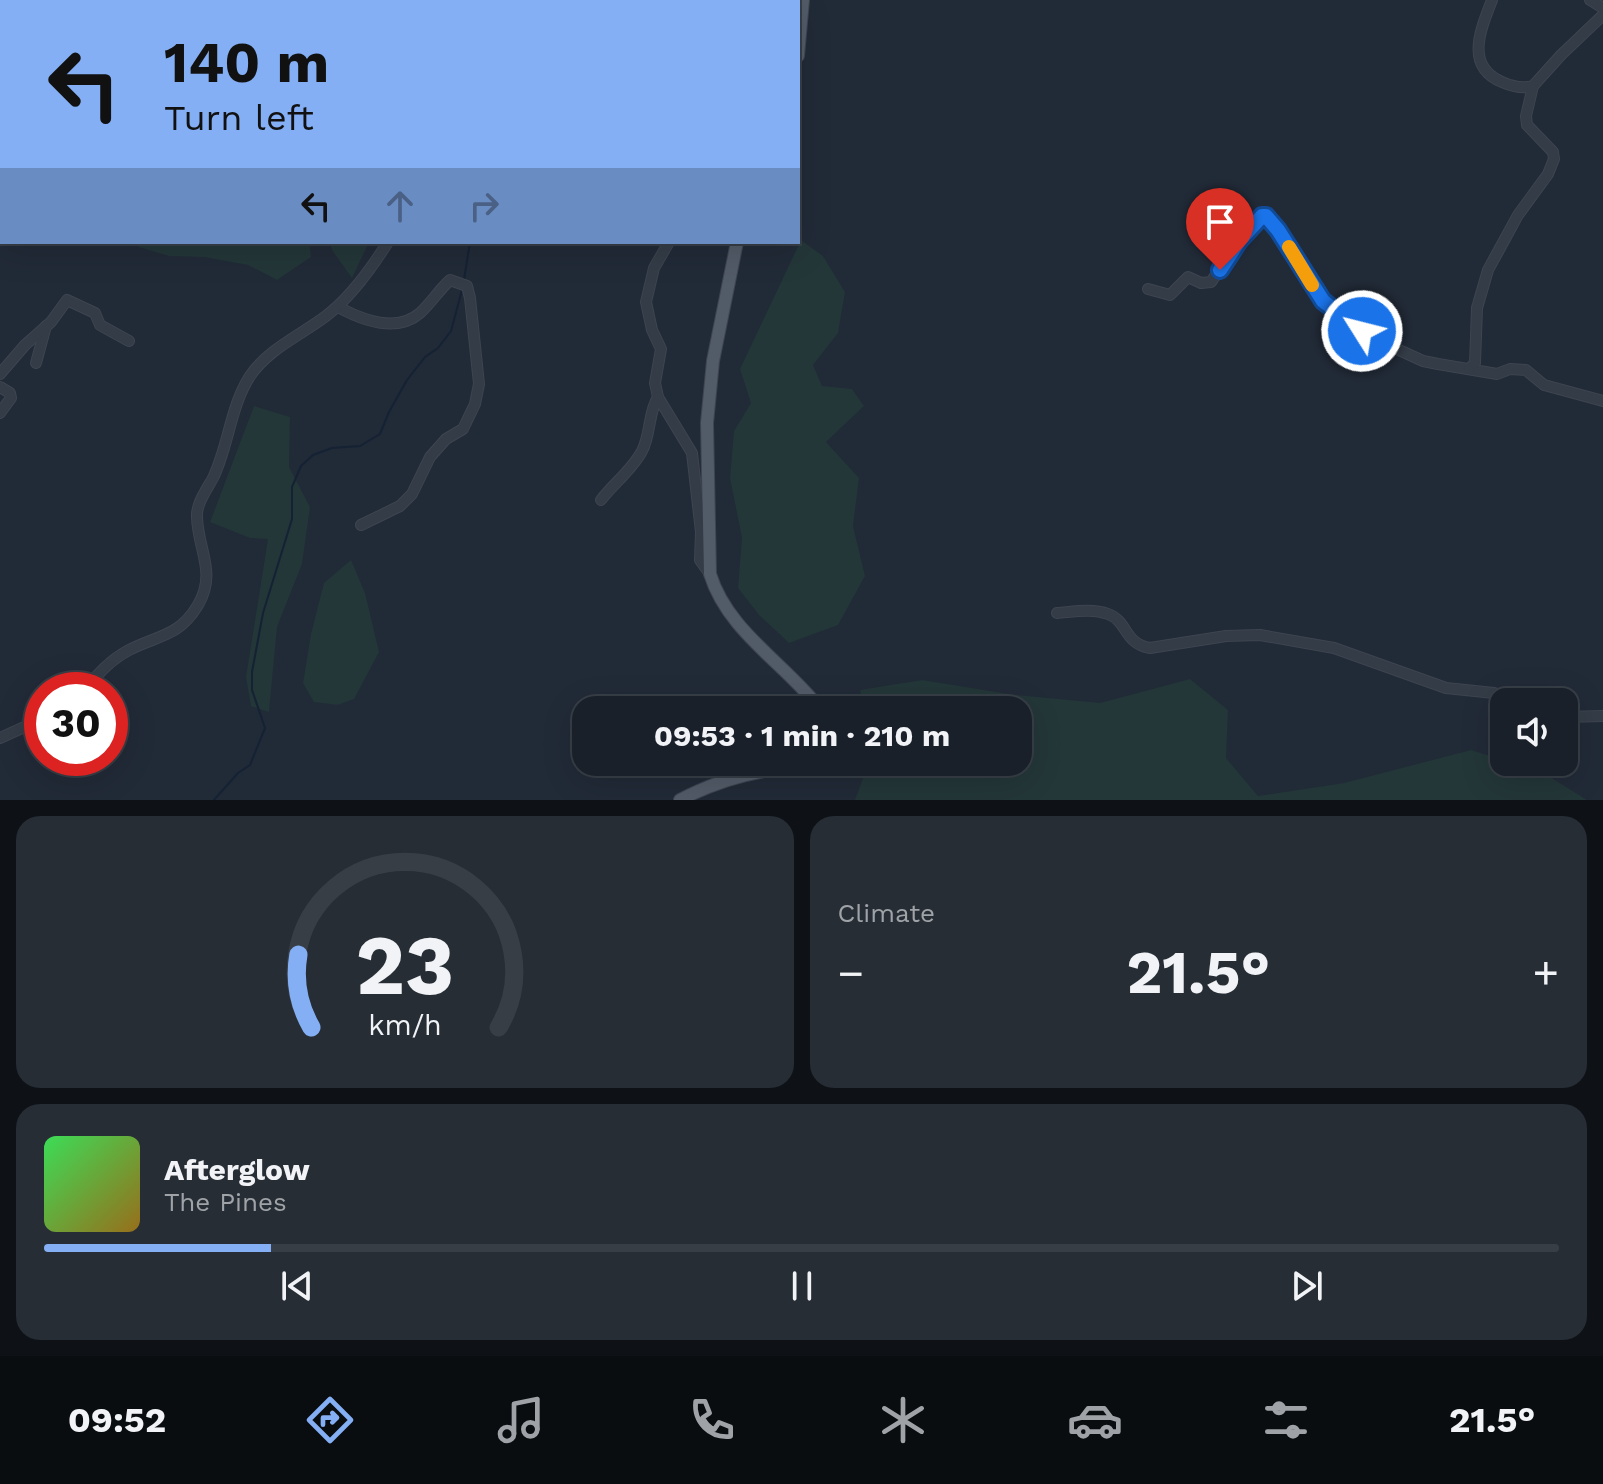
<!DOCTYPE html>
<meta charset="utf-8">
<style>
:root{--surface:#192029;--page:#262d35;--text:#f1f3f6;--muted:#9fa3a8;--line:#373e46;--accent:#84aff4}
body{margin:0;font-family:"Work Sans",sans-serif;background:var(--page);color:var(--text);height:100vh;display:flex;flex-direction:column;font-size:30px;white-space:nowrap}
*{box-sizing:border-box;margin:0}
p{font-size:26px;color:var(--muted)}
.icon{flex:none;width:44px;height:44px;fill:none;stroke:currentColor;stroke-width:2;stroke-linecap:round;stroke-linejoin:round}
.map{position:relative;height:800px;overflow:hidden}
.panel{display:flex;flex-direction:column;gap:16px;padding:16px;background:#0e1217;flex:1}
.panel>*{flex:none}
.banner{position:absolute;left:0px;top:0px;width:800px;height:244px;box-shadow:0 8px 32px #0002,0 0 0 2px var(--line);background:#84aff4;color:#111;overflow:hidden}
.tools{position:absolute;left:1490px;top:688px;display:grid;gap:16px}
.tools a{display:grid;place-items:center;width:88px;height:88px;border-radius:16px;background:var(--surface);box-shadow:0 8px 32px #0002,0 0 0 2px var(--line);font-size:40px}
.speed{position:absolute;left:24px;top:672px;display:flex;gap:16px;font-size:40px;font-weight:700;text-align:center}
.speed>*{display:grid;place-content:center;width:104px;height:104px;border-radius:50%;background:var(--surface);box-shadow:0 8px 32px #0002,0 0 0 2px var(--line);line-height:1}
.speed .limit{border:12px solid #d22;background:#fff;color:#111}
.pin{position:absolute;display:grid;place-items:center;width:68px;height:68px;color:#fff;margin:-82px -34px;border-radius:50% 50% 50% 0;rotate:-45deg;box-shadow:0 0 8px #0007}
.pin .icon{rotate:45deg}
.me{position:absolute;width:88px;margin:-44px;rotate:306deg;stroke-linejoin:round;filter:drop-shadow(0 0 6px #0008)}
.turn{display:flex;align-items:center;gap:28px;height:168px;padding:0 32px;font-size:36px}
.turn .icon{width:104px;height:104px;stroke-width:2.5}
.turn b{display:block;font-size:56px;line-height:68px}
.lanes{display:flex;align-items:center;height:76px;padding:0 32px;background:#0003;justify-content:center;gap:40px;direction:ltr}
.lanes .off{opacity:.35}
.big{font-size:60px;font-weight:700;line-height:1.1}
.panel .tile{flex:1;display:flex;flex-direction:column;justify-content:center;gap:12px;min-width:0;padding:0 28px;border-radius:24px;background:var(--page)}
.panel .dial{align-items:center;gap:0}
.dial svg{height:208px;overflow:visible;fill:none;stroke:var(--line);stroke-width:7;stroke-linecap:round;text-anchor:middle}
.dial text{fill:var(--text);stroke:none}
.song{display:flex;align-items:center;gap:24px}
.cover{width:96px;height:96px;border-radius:12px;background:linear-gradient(135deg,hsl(130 70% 55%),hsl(40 70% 35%))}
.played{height:8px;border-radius:4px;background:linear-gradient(90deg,var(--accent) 15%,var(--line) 15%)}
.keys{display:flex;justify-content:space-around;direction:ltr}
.heat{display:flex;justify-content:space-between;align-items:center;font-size:44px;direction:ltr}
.panel .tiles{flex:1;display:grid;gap:16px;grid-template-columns:1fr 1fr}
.tile:last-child{grid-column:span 2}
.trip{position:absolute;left:572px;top:696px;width:460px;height:80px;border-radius:24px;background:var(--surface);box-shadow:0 8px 32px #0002,0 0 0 2px var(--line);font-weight:700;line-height:80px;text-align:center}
.tab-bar{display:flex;height:128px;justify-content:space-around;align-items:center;background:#0a0d10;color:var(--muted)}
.tab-bar .icon{width:56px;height:56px}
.tab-bar .current{color:var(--accent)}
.tab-bar b{font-size:36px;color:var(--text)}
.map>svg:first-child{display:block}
</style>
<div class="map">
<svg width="1603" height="800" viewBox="0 0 1603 800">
<rect width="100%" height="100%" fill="#212a37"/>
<g fill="#233638">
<polygon points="174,0 447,0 173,2"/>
<polygon points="801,240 823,256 845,292 838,333 813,365 822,386 852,389 864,406 826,442 859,478 853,526 865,576 838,625 789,643 759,615 738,588 742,538 730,478 734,431 751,403 740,369"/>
<polygon points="136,242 309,242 311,257 277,280 248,265 204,257 169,256 139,247"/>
<polygon points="330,242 369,242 352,278 332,250"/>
<polygon points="254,406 290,417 289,467 310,507 302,564 277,627 269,712 251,706 246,677 268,539 250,538 210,522"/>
<polygon points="351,560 365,593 379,652 354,699 338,705 314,702 303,683 311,634 324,583"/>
<polygon points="1190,679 1228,710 1226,758 1258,796 1344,783 1471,750 1542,772 1587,800 855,800 869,762 1018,762 1018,710 864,710 860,690 922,680 1015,695 1100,703"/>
</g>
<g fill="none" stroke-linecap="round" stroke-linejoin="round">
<g stroke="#152234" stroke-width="2">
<polyline points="515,2 517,0"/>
<polyline points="464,280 470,242"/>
<polyline points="214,800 238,773 250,765 265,728 252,690 252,672 263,613 292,519 292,487 301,466 313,455 332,448 360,446 380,434 389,412 407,380 425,357 438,348 451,331 462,290"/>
</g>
<defs>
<g id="minor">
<path d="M1492,0C1481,29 1464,66 1502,82C1511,86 1523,89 1533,86L1561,55L1603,15"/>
<polyline points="1590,0 1603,8"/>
<polyline points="457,2 458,0"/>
<polyline points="598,2 601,0"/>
<polyline points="734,2 736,0"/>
<polyline points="0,48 2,48"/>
<polyline points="669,242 654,268 646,302 652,330 661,349 655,383 658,397 692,453 701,532 700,560 710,574"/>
<polyline points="1148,289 1170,295 1188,277 1201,283 1211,282 1239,241 1262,216 1266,216 1278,230 1323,301 1362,331 1386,344 1423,361 1438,364 1497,374 1510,369 1526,370 1544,385 1603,401"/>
<path d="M338,307C362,320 397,333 420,313C431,303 439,290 450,280L467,286L470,298L479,384L475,404L463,429L446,439L430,457L412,494L400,506L361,525"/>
<polyline points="36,363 46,326"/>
<polyline points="1469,369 1475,363 1477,308 1488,270 1518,215 1548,174 1554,159 1553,152 1527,125 1526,116 1533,86"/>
<polyline points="0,374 25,345 51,322 67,300 95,313 100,325 129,341"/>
<polyline points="0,387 10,393 11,398 0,413"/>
<path d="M601,500C613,484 632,470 642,451C651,434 648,413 658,397"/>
<path d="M1057,613C1072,612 1092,608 1108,614C1128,621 1124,644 1150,648L1226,636L1260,635L1334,648L1446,688L1494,693L1522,702"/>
<path d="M84,690C98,674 110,660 129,650C158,635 179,637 198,605C217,572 198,551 197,517C196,504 207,489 213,478C229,445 230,407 250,376C268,349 301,335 326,316C351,297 371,269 388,242"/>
<polyline points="1564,717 1603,716"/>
<polyline points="0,738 42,719"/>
</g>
<g id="major">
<polyline points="798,56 803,0"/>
<path d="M737,242L713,361L707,423L710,574C728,632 785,663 821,710"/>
<path d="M680,800C708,785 739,775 770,770C789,767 808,771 826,762"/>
</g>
</defs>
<use href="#minor" stroke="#3e4551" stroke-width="12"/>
<use href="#major" stroke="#3e4551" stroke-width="14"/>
<use href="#minor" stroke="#343c47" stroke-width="10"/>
<use href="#major" stroke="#525b68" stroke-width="12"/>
</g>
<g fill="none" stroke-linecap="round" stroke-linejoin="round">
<defs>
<polyline id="route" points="1220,270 1239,241 1262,216 1266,216 1278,230 1323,301 1362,331"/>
</defs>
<use href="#route" stroke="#114b97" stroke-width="20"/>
<use href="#route" stroke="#1a73e8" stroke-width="14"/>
<polyline stroke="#f59e0b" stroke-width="14" points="1289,247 1312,285"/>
</g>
</svg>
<div class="tools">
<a><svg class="icon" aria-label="sound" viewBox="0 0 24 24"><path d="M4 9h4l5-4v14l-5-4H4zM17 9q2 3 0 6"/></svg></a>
</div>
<div class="speed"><div class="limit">30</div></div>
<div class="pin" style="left:1220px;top:270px;background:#d93025"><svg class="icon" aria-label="arrive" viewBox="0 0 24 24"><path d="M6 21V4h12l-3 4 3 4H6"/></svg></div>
<svg class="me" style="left:1362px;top:331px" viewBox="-20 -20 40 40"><circle r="17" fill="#1a73e8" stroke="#fff" stroke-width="3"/><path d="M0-11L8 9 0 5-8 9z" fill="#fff"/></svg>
<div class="trip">09:53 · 1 min · 210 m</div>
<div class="banner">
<div class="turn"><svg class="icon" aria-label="left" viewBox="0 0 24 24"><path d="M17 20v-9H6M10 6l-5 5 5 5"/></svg><div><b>140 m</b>Turn left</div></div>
<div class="lanes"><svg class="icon" aria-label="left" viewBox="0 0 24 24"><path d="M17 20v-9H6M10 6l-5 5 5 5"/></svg><svg class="icon off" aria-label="ahead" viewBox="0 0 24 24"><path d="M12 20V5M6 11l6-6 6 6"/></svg><svg class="icon off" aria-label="right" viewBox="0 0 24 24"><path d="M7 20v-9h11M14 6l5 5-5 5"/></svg></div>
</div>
</div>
<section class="panel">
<div class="tiles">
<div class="tile dial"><svg viewBox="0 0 100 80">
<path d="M14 69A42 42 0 1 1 86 69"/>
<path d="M14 69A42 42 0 0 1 9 41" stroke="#84aff4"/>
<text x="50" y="56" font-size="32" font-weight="700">23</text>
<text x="50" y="72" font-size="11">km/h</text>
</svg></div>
<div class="tile"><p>Climate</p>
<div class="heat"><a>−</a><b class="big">21.5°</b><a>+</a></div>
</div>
<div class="tile">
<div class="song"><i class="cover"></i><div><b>Afterglow</b><p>The Pines</p></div></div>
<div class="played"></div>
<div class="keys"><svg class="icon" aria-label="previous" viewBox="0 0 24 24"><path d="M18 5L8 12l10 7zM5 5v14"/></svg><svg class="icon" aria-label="pause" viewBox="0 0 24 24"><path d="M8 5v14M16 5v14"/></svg><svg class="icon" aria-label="next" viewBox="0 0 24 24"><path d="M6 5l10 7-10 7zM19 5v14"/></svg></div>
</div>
</div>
</section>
<nav class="tab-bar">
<b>09:52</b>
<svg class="icon current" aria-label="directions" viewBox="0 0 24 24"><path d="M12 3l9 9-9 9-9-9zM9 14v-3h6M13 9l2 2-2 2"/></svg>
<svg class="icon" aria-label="music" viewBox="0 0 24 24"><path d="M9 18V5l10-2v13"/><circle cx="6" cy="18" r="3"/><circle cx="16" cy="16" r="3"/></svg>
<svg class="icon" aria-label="phone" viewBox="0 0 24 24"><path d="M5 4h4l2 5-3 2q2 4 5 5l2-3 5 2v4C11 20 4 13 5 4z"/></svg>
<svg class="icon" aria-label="climate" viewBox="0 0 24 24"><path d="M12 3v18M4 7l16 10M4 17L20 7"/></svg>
<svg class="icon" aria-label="car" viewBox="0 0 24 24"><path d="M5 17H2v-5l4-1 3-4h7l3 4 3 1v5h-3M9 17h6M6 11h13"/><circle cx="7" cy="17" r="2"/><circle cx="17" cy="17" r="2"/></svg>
<svg class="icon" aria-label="filters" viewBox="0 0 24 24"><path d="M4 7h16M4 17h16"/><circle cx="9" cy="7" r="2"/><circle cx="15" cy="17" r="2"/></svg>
<b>21.5°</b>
</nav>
